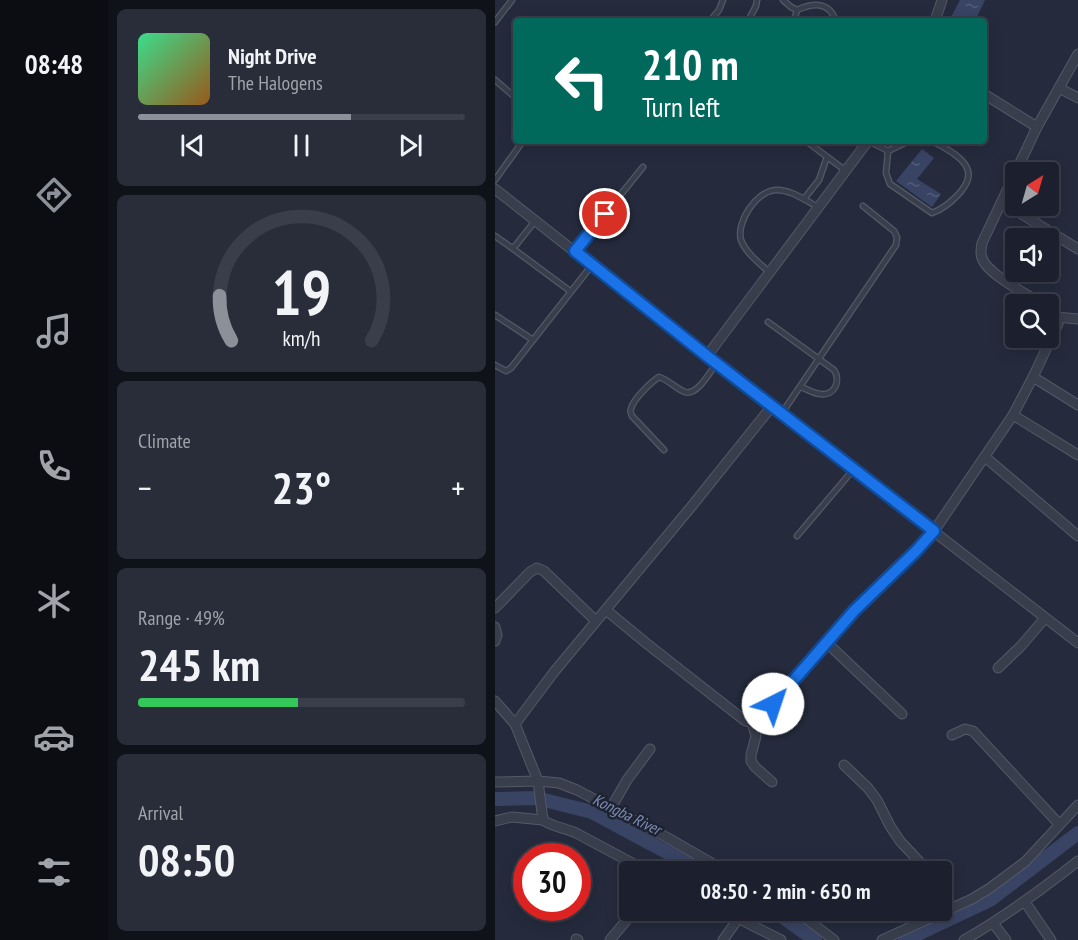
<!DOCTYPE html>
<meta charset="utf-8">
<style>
:root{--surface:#1c202e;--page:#292d3a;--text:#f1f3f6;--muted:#a0a3aa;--line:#3a3e4a;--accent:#8c9099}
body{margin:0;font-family:"PT Sans Narrow",sans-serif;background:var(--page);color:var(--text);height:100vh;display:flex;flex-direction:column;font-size:22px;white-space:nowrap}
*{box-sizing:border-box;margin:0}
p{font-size:20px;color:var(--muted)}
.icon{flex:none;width:33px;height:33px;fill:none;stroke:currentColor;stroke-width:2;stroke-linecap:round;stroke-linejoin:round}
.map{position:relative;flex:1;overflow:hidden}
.panel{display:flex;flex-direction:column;gap:9px;padding:9px;background:#0f1219;width:387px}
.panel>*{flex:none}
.banner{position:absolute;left:18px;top:18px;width:474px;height:126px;border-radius:6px;box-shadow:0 3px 15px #0003,0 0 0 2px var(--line);background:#00695c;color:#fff;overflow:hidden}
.needle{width:39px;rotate:37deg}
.buttons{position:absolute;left:510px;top:162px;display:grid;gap:12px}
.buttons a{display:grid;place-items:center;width:54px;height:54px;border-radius:6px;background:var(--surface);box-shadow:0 3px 15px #0003,0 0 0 2px var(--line);font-size:30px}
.speed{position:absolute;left:18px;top:843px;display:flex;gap:12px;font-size:30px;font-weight:700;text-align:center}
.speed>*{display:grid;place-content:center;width:78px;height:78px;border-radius:50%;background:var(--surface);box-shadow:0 3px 15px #0003,0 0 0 2px var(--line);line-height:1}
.speed .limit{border:9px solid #d22;background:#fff;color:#111}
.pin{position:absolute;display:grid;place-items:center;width:51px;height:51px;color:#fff;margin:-26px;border:3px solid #fff;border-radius:50%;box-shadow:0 2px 6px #0007}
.me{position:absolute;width:66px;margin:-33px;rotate:41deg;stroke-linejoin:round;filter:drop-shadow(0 0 4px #0008)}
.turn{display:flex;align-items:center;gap:21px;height:126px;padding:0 30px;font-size:27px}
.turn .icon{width:78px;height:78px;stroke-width:2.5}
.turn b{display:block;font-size:42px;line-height:51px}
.big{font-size:45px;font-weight:700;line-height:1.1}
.panel .card{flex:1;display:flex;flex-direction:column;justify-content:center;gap:9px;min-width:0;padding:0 21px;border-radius:9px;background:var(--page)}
.panel .dial{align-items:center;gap:0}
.dial svg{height:156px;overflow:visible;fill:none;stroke:var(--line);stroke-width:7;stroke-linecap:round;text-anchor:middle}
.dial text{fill:var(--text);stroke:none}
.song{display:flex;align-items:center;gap:18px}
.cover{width:72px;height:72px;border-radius:9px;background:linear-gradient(135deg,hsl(150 70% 55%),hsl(30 70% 35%))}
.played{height:6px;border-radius:3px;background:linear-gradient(90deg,var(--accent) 65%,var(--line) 65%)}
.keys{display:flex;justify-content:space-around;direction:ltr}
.heat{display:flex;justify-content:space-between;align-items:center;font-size:33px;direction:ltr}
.charge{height:9px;border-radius:4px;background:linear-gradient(90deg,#34c759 49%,var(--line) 0)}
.trip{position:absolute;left:124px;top:861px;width:333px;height:60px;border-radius:6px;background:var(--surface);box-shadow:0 3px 15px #0003,0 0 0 2px var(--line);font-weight:700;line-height:60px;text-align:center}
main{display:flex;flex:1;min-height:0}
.tabs{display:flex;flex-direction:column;width:108px;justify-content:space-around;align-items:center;background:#0b0d12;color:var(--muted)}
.tabs .icon{width:42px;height:42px}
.tabs .on{color:var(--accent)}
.tabs b{font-size:27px;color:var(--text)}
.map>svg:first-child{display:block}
</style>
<main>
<nav class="tabs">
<b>08:48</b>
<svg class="icon on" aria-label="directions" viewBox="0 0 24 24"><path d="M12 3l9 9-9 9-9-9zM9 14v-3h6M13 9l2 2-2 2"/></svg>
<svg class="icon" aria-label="music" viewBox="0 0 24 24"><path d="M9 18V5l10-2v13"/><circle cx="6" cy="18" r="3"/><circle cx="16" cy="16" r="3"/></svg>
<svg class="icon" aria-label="phone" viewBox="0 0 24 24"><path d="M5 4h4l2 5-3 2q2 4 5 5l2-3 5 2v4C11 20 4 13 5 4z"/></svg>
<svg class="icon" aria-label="climate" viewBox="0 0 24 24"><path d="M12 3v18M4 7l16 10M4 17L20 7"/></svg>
<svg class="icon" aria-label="car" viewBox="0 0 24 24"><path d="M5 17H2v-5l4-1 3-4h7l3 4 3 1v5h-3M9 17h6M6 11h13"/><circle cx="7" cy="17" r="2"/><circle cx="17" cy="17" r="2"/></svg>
<svg class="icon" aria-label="filters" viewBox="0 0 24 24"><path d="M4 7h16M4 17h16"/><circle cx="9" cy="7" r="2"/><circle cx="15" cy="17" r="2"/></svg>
</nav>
<section class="panel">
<div class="card">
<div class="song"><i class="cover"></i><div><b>Night Drive</b><p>The Halogens</p></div></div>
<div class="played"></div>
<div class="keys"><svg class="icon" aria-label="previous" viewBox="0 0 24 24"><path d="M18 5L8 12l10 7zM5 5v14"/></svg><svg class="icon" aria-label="pause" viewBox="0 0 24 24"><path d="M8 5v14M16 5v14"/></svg><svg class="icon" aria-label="next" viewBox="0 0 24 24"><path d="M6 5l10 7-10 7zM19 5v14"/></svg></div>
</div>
<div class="card dial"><svg viewBox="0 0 100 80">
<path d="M14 69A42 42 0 1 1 86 69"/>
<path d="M14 69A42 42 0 0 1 8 46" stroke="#8c9099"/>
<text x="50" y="56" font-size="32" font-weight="700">19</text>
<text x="50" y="72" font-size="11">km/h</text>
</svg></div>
<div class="card"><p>Climate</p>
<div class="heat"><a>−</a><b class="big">23°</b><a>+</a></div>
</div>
<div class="card"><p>Range · 49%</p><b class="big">245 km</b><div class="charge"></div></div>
<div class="card"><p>Arrival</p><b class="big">08:50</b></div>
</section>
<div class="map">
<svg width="583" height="940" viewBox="0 0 583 940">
<defs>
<pattern id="water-ripples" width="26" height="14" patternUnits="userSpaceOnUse" patternTransform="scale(1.5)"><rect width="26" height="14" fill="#394364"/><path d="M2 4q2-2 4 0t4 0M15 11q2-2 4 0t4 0" fill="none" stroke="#535c79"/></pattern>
</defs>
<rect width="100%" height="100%" fill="#252b3d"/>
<g fill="url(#water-ripples)">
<polygon points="465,0 490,0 480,21 454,21"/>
<polygon points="427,149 439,158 422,179 446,194 437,207 401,181"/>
</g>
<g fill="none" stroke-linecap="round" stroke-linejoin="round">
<g stroke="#394364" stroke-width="14">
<polyline points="0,799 41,798 97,812 209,872"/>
<polyline points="278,910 320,940"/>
<polyline points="410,940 495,900 583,833"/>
</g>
<defs>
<g id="service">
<path d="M288,0L296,7L302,10C318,3 334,1 341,21"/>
<polyline points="215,21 224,10 228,0"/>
<polyline points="253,21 261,6 262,0"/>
<polyline points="299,21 302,10"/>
<polyline points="0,22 17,0"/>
<polyline points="0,80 21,98"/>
<polyline points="311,141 351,171"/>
<polyline points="374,141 393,151"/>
<path d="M393,151L391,173L395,184L437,213C451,208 480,185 472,168C467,156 449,148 438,141"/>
<polyline points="393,151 414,141"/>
<polyline points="0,180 28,141"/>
<polyline points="309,199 324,180 332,157"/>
<polyline points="0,236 17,248 21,245 40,221"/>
<polyline points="17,248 75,291"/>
<polyline points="80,251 148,167"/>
<path d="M274,272C264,263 251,253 246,240C241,222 261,192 280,190C295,189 310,200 323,207"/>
<polyline points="0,315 38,340"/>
<path d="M273,322L339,370C346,380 340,396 326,394C319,394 312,389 306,387"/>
<polyline points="0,365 11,371 16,368 97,265"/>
<polyline points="287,413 401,245 402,237 399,231 368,206"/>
<path d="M169,450L137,416C135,411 135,411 137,406C140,398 156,382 164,377C174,380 181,389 190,392C202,396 215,372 221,364"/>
<polyline points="302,536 358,470"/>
</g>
<g id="minor">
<polyline points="440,21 447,0"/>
<polyline points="564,88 583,98"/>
<polyline points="489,94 542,127"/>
<polyline points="0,189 212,356 583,643"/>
<polyline points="507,202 583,249"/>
<path d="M547,304C533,295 492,274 487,258C485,253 486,248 487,243L542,127L583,54"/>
<polyline points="561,317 583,319"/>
<polyline points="212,356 373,141"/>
<polyline points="538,377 583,405"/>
<polyline points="518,415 583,455"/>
<polyline points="490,457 583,536"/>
<polyline points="0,608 35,572 42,568 49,571 101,621"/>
<polyline points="111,610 151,643 249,720 257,723 264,719 342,629 439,531 518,415 538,377 563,324 561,317 554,308"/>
<polyline points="0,627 2,635 0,641"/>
<polyline points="331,642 407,714"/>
<polyline points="503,668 526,646 550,618"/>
<path d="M0,701L20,724L43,781L48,820C57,827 71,828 81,833L154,872"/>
<polyline points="257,723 261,736 256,755 256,761 260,767 277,782"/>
<polyline points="20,724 59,672 196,507 277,406"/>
<polyline points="457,735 470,729 478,731 564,824"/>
<polyline points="349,765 373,788 382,800 395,826 405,841 434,872"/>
<polyline points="0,782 43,781 64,783 82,790 173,838 232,872"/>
<polyline points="116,808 132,780 155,749"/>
<polyline points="0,821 17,817 48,820"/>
<polyline points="447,892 456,909"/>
<polyline points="530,902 556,940"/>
<polyline points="227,910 286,940"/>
<polyline points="300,910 339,940"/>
<polyline points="498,923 511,940"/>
<polyline points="81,939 83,940"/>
<polyline points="115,940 140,910"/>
<polyline points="228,940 243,919"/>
<polyline points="387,940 477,899 495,888 530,862 583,805"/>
<path d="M469,940C510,917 546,890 583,861"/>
</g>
</defs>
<use href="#service" stroke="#545968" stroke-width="7"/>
<use href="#minor" stroke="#545968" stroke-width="11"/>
<use href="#service" stroke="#393e4d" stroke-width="4.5"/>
<use href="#minor" stroke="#393e4d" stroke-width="9"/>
</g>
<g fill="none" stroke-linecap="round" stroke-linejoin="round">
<defs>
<polyline id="route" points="110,214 80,251 212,356 439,531 421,551 359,611 278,704"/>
</defs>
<use href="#route" stroke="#114b97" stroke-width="15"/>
<use href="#route" stroke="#1a73e8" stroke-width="10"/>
</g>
<g text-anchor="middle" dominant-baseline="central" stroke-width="5" stroke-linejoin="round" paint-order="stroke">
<g font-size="16" font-style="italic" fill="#7c8ab0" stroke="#1e2332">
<text transform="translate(132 814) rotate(26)">Kongba River</text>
</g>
</g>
</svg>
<div class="buttons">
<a><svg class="needle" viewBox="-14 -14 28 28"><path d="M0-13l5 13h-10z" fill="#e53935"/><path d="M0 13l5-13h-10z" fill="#a0a3aa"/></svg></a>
<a><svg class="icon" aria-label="sound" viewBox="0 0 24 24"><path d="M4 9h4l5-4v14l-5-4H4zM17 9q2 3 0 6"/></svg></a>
<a><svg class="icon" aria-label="search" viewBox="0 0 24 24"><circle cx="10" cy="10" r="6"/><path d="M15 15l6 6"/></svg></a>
</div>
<div class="speed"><div class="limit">30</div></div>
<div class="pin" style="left:110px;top:214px;background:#d93025"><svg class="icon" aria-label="arrive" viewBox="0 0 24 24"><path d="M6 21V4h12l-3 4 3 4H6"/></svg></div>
<svg class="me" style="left:278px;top:704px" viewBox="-20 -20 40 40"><circle r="19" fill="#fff"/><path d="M0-13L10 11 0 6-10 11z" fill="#1a73e8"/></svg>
<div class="trip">08:50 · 2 min · 650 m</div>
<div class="banner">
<div class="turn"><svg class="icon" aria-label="left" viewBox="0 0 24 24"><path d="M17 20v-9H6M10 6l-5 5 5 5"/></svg><div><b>210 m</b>Turn left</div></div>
</div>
</div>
</main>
